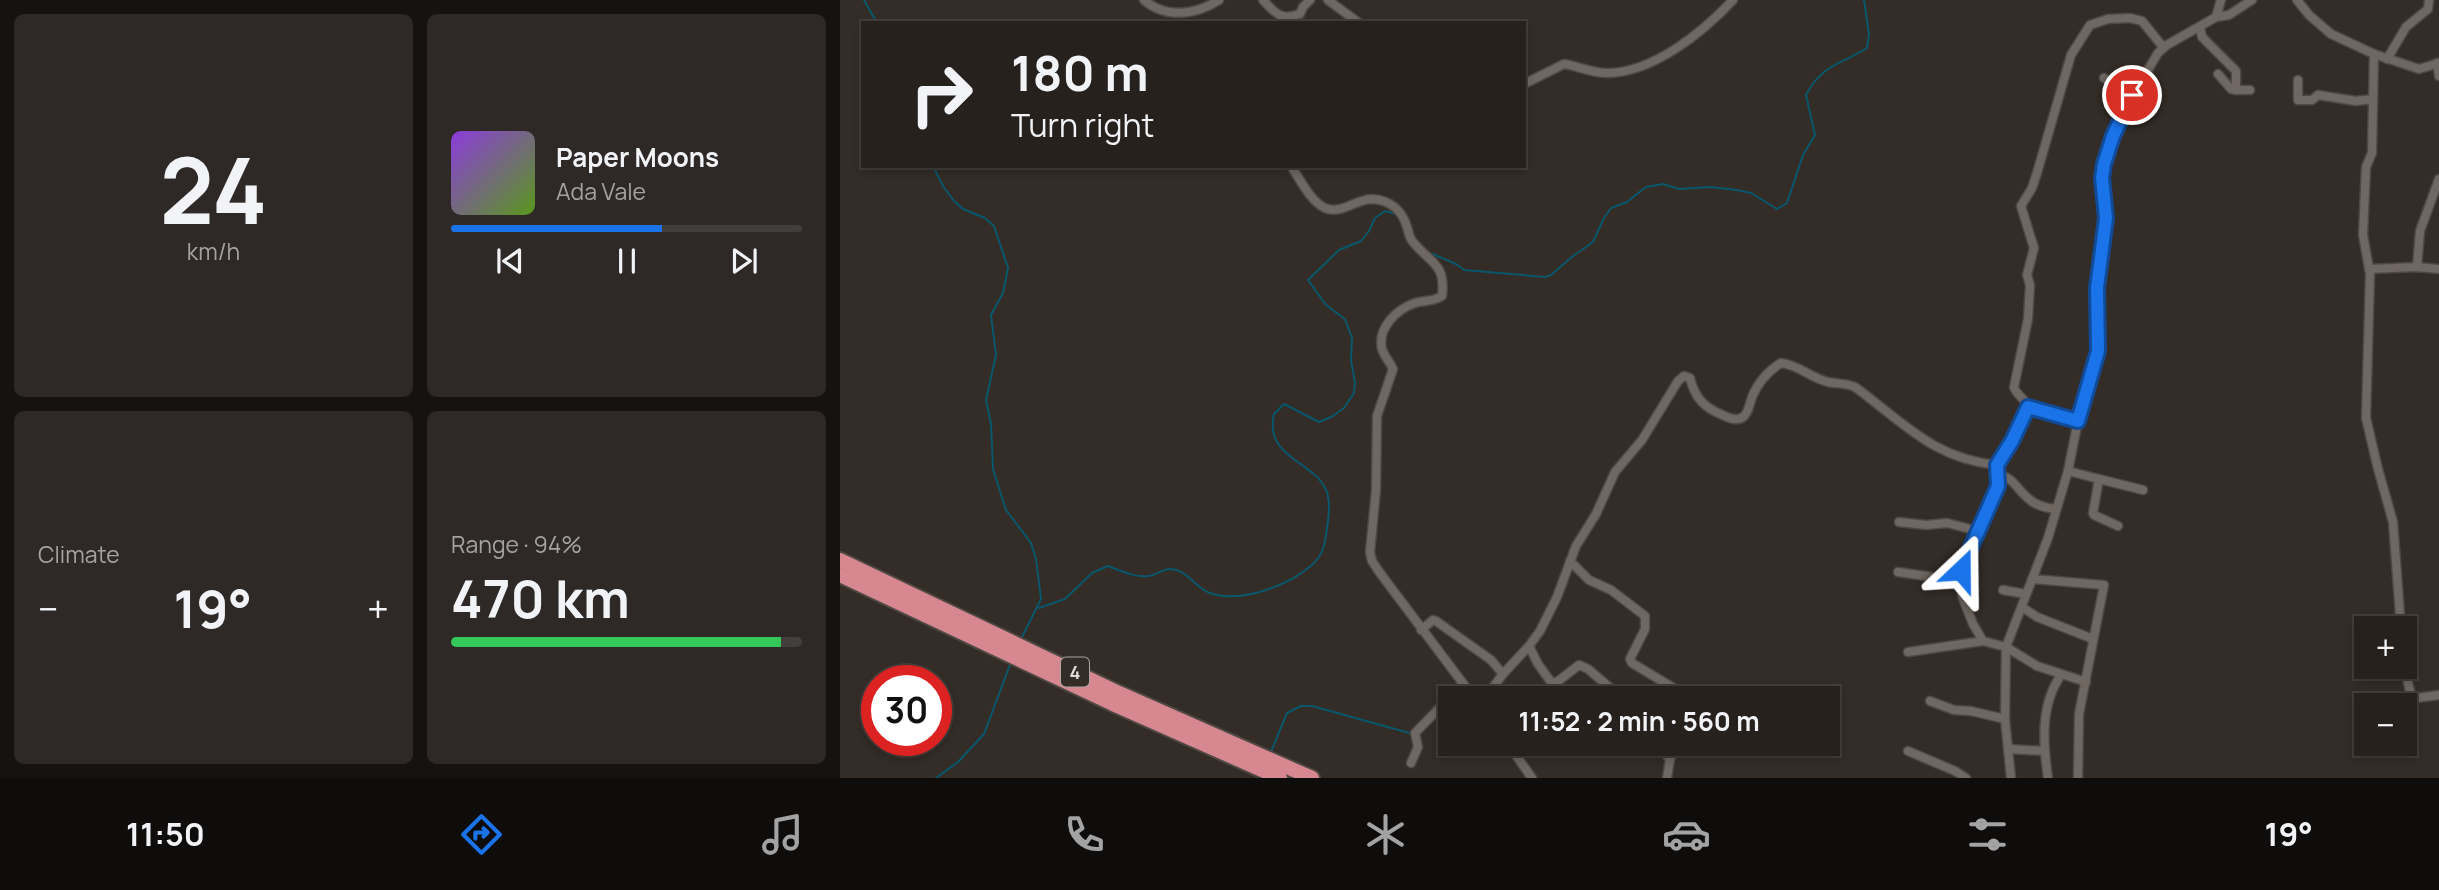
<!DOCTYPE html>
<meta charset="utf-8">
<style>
:root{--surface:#26211d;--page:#2e2926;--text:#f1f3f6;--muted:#a4a3a4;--line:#423e3b;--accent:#1a73e8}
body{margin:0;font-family:Manrope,sans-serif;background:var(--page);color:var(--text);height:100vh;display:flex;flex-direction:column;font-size:26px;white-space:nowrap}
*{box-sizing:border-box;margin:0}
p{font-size:23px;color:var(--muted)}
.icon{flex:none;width:38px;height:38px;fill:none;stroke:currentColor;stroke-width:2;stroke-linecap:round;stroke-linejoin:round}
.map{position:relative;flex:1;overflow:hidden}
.panel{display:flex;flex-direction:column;gap:14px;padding:14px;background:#151210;width:840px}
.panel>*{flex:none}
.guide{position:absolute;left:21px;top:21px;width:665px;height:147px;border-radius:0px;box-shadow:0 4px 10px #0003,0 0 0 2px var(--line);background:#26211d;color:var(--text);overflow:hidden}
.fabs{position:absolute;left:1514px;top:616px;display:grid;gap:14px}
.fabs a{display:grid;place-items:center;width:63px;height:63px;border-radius:0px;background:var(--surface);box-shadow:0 4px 10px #0003,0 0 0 2px var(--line);font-size:35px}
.speed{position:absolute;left:21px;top:665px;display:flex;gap:14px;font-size:35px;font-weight:700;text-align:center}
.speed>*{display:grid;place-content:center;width:91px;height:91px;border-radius:50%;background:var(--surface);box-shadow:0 4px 10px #0003,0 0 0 2px var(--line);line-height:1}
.speed .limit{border:10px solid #d22;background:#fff;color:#111}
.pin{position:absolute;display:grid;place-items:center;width:60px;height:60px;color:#fff;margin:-30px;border:4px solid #fff;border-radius:50%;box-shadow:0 2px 7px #0007}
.me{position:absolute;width:77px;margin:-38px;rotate:23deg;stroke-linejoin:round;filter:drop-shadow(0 0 5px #0008)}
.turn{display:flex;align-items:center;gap:24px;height:147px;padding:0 35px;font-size:32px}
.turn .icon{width:91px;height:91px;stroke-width:2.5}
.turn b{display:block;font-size:49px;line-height:60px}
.big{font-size:52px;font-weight:700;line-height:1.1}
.panel .widget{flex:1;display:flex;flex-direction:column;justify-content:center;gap:10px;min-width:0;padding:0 24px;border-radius:10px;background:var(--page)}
.panel .dial{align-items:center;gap:0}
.dial b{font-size:91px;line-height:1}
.song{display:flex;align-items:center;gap:21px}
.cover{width:84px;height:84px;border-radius:10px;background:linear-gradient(135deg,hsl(270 70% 55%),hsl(90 70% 35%))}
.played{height:7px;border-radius:4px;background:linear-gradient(90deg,var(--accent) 60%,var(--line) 60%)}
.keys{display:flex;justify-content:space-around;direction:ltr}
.heat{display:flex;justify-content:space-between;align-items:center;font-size:38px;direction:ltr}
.charge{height:10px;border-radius:5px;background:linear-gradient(90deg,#34c759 94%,var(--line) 0)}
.panel .tiles{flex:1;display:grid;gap:14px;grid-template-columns:repeat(2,1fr)}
.trip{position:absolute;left:598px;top:686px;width:402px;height:70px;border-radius:0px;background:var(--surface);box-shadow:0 4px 10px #0003,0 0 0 2px var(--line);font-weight:700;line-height:70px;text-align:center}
.dock{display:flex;height:112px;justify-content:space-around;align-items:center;background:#0f0d0c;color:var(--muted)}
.dock .icon{width:49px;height:49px}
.dock .current{color:var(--accent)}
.dock b{font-size:32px;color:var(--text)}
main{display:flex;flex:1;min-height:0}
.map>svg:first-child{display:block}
</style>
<main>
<section class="panel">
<div class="tiles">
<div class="widget dial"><b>24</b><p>km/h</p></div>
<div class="widget">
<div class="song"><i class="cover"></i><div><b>Paper Moons</b><p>Ada Vale</p></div></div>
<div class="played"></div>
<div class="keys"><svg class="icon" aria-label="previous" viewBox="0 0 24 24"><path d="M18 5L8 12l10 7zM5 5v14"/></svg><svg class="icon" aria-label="pause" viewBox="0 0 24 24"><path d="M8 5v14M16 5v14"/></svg><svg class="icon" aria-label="next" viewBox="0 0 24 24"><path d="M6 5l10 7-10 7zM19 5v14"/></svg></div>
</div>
<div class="widget"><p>Climate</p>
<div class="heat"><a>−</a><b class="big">19°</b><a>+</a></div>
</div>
<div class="widget"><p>Range · 94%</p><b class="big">470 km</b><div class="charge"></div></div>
</div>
</section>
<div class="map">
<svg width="1599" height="778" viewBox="0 0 1599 778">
<rect width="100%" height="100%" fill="#332c27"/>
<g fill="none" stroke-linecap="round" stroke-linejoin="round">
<g stroke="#09576c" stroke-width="2">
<polyline points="24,0 37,23"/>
<polyline points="93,166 103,186 114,201 123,209 145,218 154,226 168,268 163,293 151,315 156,355 146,400 151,424 153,469 166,510 191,543 196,559 201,599 180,641"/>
<path d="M588,252L616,264L624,270L705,277L711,275L733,256L753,242L764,218L771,208L787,202L806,187L823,184L839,189L870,187L897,190L911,193L937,209L947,203L963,155L975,135L966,95C982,64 1000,65 1027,48L1029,34L1024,0"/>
<path d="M199,608L225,599L252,573L268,566C281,571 296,578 309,576C316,575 323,569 330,569C347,569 355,588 370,593C401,604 450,585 473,564C481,557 485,545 486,535C488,522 492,500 485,488C472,461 424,457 434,414L444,404L479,422L493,416L504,408L514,393L515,383L511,360L512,338L505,319L486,305L468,280L499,250L521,241L529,231L535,218L545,211L556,214"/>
<polyline points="430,754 447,713 461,706 472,706 573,734"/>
<polyline points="96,778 118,762 144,734 171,662"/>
</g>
<defs>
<g id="minor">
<path d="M304,0C326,19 355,15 379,0"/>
<path d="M423,0C436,14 441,21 460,14L463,7L470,0"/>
<polyline points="488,0 519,23"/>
<polyline points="1457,0 1469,15 1491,34 1534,54 1579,69 1599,63"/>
<polyline points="1376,17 1389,15 1412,0"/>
<polyline points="1360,27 1362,37 1396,71 1396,90 1391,89 1378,74"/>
<polyline points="1534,54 1532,153 1526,167 1523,235 1530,274 1526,418 1538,469 1553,522 1561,628"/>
<polyline points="1547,59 1566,27 1588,9 1589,0"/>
<polyline points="1597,63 1599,76"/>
<polyline points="1264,78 1292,95"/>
<polyline points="1458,80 1458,100 1472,100 1478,95 1516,101 1533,99"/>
<path d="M684,84L724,64C738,66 751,73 767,73C813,73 863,32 893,0"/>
<polyline points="1396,90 1410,90"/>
<path d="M451,166C460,179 470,201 485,208C501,215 516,199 532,199C550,200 562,210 567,227C569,233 569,238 573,242C590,263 606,263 602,296C593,302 584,300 575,303C557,309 537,328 542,349C544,356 550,362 553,369L537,416L536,490L530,552L532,561L540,573L634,698"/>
<polyline points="1577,267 1580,231 1599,179"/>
<polyline points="1529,269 1577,267 1599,269"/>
<polyline points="1188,407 1238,421"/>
<polyline points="1228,471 1259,479 1253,513 1254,515 1278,526"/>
<path d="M1158,475C1174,477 1177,490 1189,499C1196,506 1206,508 1216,509"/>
<polyline points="1259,479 1303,490"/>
<polyline points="1059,522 1086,525 1107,523 1138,531"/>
<polyline points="730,561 749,580 771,590 805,616 805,629 790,659 792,663 850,698"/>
<polyline points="1058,572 1120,581"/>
<polyline points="1192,579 1264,585 1239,714 1238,778"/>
<polyline points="1163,590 1186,594"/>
<polyline points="1182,607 1197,617 1253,639"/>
<polyline points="581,630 593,620 596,621 651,660 663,674"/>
<polyline points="1068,652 1143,641"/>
<polyline points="1564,667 1571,695 1577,698 1599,695"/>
<path d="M1246,682L1197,666L1166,647L1143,641L1133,624L1122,596L1121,570L1158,486L1157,465L1172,441L1188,407C1185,398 1176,395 1174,387L1188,319L1190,285L1187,275L1194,248L1181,206L1192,188L1197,173L1231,55L1250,25L1268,19L1290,18L1302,21L1323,47"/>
<polyline points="645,698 663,674 689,646"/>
<path d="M782,698L748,669L739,665L717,682H711L698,664L689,646L700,631L717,597L736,546L756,514L775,472L802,440L838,381L844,376L850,378C854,394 861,405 876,412C883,415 895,423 903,417C908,414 910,403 912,397C918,383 928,371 941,363C959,365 971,378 988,382C998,384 1006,383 1015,387C1064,423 1094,459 1157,465"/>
<polyline points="1090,701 1114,710 1131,711 1165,719"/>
<polyline points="668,744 692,778"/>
<polyline points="816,744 830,759 827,778"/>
<polyline points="1168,749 1204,751"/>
<polyline points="1068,751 1115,771 1126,778"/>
<polyline points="830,759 839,744"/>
<polyline points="571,763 578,747 575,733 623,684"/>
<polyline points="1171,778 1165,719 1166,647 1208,538 1228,471 1238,421 1258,351 1257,288 1266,218 1262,178 1264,164 1285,108 1318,53 1327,45 1376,17 1381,0"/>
<path d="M1208,778C1203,743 1200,705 1221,675"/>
</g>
<g id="motorway">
<polyline points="0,560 279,693 472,778"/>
<polyline points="0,575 273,704 440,778"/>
</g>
</defs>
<use href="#minor" stroke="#4e4844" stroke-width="11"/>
<use href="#motorway" stroke="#4e4844" stroke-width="18"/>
<use href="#minor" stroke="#6f6761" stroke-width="8"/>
<use href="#motorway" stroke="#d7878f" stroke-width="14"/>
</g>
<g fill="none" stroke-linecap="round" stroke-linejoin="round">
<defs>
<polyline id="route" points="1121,570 1158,486 1157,465 1172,441 1188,407 1238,421 1258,351 1257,288 1266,218 1262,178 1264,164 1273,136 1292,95"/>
</defs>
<use href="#route" stroke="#114b97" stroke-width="18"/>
<use href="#route" stroke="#1a73e8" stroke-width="12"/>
</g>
<g text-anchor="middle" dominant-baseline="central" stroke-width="5" stroke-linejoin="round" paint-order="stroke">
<rect fill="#332c27" stroke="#aba6a2" stroke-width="2" x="221" y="657.5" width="28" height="29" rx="5"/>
<g font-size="18" font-weight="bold" fill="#dfdad7">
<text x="235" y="672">4</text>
</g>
</g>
</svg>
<div class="fabs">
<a>+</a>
<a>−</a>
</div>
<div class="speed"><div class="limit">30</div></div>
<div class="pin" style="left:1292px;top:95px;background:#d93025"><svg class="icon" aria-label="arrive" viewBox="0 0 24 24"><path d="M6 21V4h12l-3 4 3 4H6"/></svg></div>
<svg class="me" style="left:1121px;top:570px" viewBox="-20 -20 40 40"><path d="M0-17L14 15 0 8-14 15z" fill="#1a73e8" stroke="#fff" stroke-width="4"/></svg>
<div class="trip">11:52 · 2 min · 560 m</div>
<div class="guide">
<div class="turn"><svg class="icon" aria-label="right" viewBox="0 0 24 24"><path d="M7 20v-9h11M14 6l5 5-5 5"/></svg><div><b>180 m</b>Turn right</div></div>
</div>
</div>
</main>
<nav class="dock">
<b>11:50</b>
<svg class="icon current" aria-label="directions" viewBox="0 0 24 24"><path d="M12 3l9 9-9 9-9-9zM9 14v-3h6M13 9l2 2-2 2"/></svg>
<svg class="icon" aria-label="music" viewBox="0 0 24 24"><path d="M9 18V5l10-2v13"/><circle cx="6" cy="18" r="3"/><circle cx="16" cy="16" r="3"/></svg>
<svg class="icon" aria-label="phone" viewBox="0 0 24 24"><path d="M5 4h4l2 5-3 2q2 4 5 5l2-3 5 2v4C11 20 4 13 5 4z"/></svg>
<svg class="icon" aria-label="climate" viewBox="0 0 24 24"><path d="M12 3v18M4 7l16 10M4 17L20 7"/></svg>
<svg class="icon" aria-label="car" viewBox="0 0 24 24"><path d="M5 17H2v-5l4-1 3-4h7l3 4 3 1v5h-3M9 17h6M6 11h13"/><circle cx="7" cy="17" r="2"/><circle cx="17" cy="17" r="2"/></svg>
<svg class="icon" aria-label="filters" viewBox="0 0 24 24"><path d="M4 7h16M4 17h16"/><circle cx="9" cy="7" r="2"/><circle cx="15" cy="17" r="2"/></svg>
<b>19°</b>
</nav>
